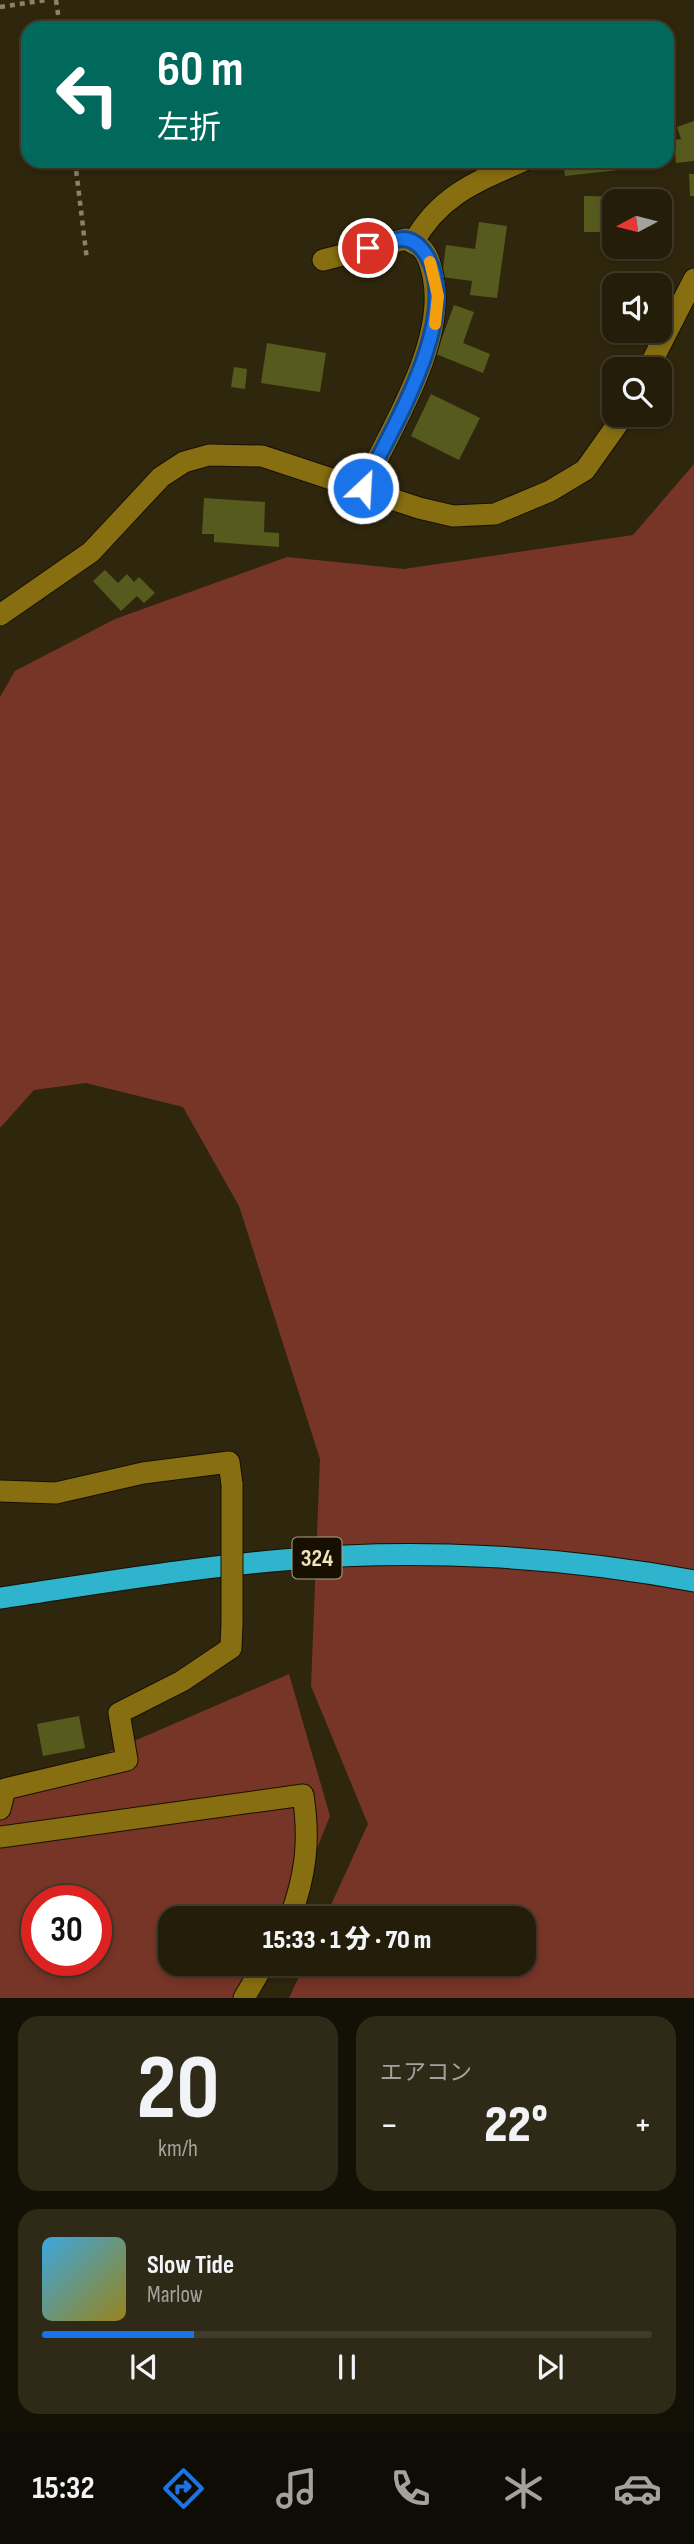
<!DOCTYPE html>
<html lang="ja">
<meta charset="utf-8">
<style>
:root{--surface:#231d0a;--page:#2f2a18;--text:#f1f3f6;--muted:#a3a29c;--line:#403b2b;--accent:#1a73e8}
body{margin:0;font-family:"Sofia Sans Condensed","Noto Sans JP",sans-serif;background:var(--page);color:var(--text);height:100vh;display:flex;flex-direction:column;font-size:26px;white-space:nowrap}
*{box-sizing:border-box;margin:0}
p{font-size:23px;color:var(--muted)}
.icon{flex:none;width:38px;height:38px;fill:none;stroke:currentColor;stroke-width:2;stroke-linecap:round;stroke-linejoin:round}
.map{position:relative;height:1998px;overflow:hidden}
.panel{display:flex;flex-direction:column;gap:18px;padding:18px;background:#131006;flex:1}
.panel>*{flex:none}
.guide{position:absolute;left:21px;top:21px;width:653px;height:147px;border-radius:21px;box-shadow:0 4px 10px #0003,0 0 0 2px var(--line);background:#00695c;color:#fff;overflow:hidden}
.needle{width:46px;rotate:263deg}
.fabs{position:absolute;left:602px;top:189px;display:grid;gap:14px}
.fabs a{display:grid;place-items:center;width:70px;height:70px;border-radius:14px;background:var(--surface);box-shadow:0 4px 10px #0003,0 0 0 2px var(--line);font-size:35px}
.speed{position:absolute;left:21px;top:1885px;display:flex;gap:14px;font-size:35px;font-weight:700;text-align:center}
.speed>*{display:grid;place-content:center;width:91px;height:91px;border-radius:50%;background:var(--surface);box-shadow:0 4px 10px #0003,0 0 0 2px var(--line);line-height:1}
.speed .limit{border:10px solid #d22;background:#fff;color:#111}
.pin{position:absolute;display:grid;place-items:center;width:60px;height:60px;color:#fff;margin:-30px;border:4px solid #fff;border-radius:50%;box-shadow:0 2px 7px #0007}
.me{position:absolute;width:77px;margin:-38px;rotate:25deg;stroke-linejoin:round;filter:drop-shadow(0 0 5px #0008)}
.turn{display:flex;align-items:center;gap:24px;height:147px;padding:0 21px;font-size:32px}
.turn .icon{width:91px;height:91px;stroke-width:2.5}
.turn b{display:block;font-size:49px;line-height:60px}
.big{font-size:52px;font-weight:800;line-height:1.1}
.panel .tile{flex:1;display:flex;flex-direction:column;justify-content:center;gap:10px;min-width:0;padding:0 24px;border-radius:21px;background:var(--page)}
.panel .dial{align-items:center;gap:0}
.dial b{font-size:91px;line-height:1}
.song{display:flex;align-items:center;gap:21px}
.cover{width:84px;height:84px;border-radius:10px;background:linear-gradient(135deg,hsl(200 70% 55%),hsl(50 70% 35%))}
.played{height:7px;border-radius:4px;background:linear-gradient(90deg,var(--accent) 25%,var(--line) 25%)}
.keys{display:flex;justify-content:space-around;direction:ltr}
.heat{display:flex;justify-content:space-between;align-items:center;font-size:38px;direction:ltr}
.panel .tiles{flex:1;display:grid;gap:18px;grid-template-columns:1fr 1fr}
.tile:last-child{grid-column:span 2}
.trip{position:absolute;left:158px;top:1906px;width:378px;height:70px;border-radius:21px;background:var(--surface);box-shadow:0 4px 10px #0003,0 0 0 2px var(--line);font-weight:800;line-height:70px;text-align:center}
.tab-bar{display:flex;height:112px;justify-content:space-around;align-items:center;background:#0e0c04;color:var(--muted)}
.tab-bar .icon{width:49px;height:49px}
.tab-bar .active{color:var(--accent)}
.tab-bar b{font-size:32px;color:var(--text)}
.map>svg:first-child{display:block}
</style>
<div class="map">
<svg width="694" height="1998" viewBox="0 0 694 1998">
<rect width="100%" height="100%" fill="#2f270d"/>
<g fill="#773527" fill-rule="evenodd">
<polygon points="694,464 694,1998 289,1998 305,1964 523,1964 523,1918 325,1918 368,1824 311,1686 320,1459 239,1206 183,1107 86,1083 34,1090 0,1128 0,697 15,671 115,619 287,557 404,569 633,535"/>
<path d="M289,1674L330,1816L289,1918H170V1964H270L257,1998H0V1799ZM37,1900H96V1960H37Z"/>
</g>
<g fill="#565b1d">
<polygon points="694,121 694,161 676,163 674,140 681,139 677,127"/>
<polygon points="563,161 644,161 645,167 565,176"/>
<polygon points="689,174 694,174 694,196 690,196"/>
<polygon points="584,196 634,197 634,201 614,201 614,232 584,232"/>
<polygon points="479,222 507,226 497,298 470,295 472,281 442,277 446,245 475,249"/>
<polygon points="454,305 474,312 463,343 490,354 483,373 436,354"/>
<polygon points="267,343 326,353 320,392 261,383"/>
<polygon points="234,367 247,369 245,389 231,387"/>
<polygon points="431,394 480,418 459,460 411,436"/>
<polygon points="204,498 265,502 264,532 279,533 279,547 214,542 214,534 202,534"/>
<polygon points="105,570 118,583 127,574 134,582 139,577 155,593 144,603 137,596 121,611 93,581"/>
<polygon points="79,1716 85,1748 43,1756 37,1724"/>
</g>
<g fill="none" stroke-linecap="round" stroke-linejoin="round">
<defs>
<g id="minor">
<path d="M413,243C439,196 475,182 523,161"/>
<path d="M323,260L406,239C410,242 416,244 420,247C428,253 431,266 433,276C447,342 391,428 363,488"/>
<polyline points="648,369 694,279"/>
<polyline points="0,615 91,552 161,477 184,462 209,455 262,456 419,508 453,516 495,514 550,491 585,470 624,415"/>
<polyline points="0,1491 56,1493 143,1473 229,1462 232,1484"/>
<polyline points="0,1809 5,1789 127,1760 119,1713 182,1681 231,1648 232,1623"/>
<path d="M0,1837L303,1795C310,1840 306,1875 290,1918"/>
<polyline points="244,1998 264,1964"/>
</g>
<path id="highway" d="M0,1598C94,1584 188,1568 283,1560C419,1548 561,1556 694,1581"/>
</defs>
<use href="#minor" stroke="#171000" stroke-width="23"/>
<use href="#highway" stroke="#171000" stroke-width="23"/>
<g stroke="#8d8362" stroke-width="4.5" stroke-dasharray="5 5" stroke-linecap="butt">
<polyline points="56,0 60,28"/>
<polyline points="0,7 47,0"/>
<polyline points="75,161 87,260"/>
</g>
<use href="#minor" stroke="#876f11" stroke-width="21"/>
<use href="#highway" stroke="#2fb4cd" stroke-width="21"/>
<defs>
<polyline id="minor-bridge" points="232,1623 232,1484"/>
</defs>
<use href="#minor-bridge" stroke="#171000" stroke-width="23" stroke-linecap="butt"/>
<use href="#minor-bridge" stroke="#876f11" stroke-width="21"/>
</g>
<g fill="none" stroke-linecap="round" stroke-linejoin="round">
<defs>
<path id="route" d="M363,488C390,431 461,319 428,258C423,249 415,240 404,239C392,239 379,245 368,248"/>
</defs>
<use href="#route" stroke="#114b97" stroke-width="18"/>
<use href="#route" stroke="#1a73e8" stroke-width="12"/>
<polyline stroke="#f59e0b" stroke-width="12" points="430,262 438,296 435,324"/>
</g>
<g text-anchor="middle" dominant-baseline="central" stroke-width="7" stroke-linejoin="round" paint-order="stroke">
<rect fill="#171000" stroke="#aea484" stroke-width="2" x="292.5" y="1537.5" width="49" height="41" rx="5"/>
<g font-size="24" font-weight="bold" fill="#efe3bc">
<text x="317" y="1558">324</text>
</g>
</g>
</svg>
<div class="fabs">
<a><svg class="needle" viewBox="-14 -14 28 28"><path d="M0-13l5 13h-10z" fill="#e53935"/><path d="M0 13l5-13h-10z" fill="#a3a29c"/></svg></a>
<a><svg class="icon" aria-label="sound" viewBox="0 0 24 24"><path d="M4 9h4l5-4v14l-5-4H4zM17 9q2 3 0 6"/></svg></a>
<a><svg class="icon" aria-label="search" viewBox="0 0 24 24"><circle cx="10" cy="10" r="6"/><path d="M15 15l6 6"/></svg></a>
</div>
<div class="speed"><div class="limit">30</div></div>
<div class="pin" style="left:368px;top:248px;background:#d93025"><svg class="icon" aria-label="arrive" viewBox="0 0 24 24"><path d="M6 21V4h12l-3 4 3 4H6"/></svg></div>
<svg class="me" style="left:363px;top:488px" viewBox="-20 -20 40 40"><circle r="17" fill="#1a73e8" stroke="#fff" stroke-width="3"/><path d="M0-11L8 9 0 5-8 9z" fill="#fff"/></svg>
<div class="trip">15:33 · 1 分 · 70 m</div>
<div class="guide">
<div class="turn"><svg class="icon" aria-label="left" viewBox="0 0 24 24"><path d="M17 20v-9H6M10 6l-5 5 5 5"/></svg><div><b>60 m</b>左折</div></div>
</div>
</div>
<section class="panel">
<div class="tiles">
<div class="tile dial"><b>20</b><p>km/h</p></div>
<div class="tile"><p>エアコン</p>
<div class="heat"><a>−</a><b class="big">22°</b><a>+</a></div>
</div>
<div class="tile">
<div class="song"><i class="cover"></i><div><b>Slow Tide</b><p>Marlow</p></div></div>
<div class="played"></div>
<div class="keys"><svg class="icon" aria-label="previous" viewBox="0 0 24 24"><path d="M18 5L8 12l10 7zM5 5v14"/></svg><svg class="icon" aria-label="pause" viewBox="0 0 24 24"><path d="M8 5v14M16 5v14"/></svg><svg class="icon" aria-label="next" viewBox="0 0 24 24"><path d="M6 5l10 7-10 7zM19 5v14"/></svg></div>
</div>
</div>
</section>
<nav class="tab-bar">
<b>15:32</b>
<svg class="icon active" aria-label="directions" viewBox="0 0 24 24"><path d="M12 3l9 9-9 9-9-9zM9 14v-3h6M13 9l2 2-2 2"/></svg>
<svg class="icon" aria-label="music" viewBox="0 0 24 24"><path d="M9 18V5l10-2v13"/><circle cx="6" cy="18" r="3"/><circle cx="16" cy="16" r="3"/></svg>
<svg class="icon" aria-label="phone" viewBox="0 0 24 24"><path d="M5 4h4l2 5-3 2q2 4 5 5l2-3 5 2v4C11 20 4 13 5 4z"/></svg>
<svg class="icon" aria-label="climate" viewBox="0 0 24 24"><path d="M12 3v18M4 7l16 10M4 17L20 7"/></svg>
<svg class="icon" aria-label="car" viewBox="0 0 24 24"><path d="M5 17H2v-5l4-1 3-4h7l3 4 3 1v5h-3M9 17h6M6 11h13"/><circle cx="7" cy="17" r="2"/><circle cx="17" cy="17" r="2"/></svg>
</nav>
